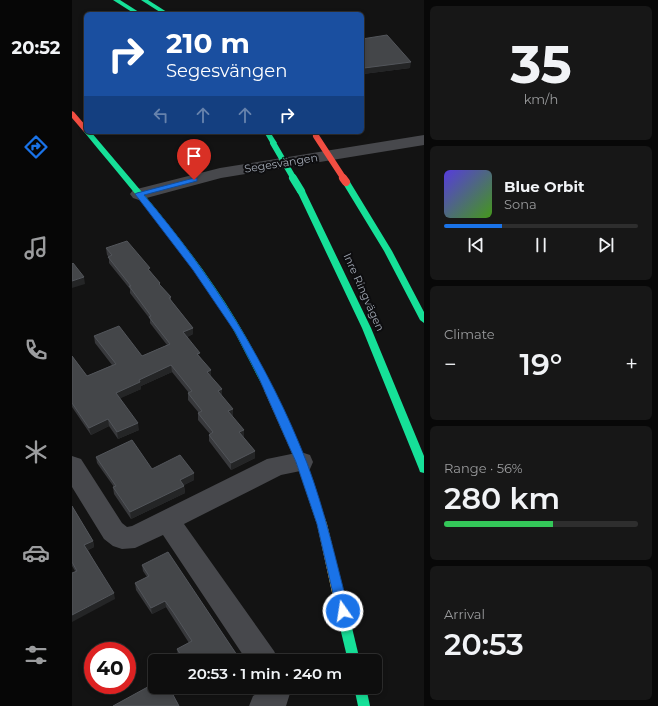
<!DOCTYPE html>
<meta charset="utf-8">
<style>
:root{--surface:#0e0e0e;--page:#171717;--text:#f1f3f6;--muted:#9b9c9e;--line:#2e2e2e;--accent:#1a73e8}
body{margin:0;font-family:Montserrat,sans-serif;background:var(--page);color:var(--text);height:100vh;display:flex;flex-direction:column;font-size:15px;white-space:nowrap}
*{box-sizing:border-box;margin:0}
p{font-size:13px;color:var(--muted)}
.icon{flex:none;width:22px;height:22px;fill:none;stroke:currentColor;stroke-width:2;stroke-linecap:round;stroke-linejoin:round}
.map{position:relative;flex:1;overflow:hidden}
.sheet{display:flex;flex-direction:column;gap:6px;padding:6px;background:#080808;width:234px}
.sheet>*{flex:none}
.banner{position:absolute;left:12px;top:12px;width:280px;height:122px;border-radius:6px;box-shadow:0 2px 6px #0003,0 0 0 1px var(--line);background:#1a4fa0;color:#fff;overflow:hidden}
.speed{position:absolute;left:12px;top:642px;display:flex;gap:8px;font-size:20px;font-weight:700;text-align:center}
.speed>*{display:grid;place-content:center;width:52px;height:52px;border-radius:50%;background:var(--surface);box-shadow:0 2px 6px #0003,0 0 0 1px var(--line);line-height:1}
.speed .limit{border:6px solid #d22;background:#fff;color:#111}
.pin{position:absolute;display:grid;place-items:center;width:34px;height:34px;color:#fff;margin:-41px -17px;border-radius:50% 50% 50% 0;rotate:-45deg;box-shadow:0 0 4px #0007}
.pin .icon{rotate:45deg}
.me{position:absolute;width:44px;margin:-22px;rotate:347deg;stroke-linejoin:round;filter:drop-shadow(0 0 3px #0008)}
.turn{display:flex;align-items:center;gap:14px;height:84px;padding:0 16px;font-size:18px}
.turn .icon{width:52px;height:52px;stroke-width:2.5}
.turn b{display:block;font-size:28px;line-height:34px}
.lanes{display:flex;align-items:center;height:38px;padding:0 16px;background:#0003;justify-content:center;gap:20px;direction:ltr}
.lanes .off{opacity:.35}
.big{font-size:30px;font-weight:600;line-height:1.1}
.sheet .widget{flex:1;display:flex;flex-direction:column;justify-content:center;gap:6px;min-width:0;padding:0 14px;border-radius:6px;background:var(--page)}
.sheet .dial{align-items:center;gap:0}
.dial b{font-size:52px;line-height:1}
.song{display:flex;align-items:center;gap:12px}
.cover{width:48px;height:48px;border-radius:6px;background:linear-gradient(135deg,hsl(250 70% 55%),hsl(100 70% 35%))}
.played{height:4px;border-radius:2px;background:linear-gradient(90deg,var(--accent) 30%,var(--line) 30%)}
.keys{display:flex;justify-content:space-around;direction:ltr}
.heat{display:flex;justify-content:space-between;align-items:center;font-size:22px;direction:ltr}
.charge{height:6px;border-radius:3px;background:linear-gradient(90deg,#34c759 56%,var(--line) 0)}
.trip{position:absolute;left:76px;top:654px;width:234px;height:40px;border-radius:6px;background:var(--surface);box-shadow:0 2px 6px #0003,0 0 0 1px var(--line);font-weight:600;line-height:40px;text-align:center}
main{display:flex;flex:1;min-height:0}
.menu{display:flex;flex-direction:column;width:72px;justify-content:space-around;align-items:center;background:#060606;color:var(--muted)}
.menu .icon{width:28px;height:28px}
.menu .active{color:var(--accent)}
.menu b{font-size:18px;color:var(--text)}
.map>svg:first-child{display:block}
</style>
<main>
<nav class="menu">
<b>20:52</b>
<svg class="icon active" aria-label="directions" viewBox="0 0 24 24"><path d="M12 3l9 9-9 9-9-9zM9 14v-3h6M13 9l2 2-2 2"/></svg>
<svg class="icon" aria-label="music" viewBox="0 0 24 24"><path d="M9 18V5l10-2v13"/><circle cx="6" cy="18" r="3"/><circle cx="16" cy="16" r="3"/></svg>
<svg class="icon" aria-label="phone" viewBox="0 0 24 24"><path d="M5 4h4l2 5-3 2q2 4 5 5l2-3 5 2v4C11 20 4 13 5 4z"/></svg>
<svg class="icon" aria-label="climate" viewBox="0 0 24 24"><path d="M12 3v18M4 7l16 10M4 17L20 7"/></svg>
<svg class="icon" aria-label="car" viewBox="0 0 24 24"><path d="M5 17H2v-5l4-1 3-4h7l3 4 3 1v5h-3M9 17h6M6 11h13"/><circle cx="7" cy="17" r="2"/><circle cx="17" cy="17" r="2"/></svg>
<svg class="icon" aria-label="filters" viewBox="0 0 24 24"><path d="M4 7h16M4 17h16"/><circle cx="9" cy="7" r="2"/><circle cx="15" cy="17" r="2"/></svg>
</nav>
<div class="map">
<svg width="352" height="706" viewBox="0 0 352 706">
<rect width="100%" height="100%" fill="#131313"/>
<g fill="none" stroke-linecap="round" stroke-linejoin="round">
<g fill="#47484c" fill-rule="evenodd">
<polygon points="352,135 352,145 149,178 67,200 61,198 58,194 61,190 148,168"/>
<polygon points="229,452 238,455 241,462 238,469 209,475 112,524 202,651 207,661 175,661 91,535 63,548 50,549 41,546 32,539 0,487 0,456 9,459 50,523 55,527 60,526 195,459"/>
<polygon points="190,687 220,687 214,706 177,706 181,696 189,691"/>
</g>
<g fill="#16e098" fill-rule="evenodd">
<polygon points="41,0 48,0 70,14 63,14"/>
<polygon points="69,0 76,0 98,14 91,14"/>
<path d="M14,130V132H19C70,192 123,252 164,320C178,343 190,366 202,390L200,392H194C181,369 170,345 157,322C116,255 63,194 13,133L12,132Z"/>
<polygon points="192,132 198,132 205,143 203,144 199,144"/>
<polygon points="271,180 274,180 278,182 320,251 352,312 352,323 348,320 312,251 270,182"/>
<polygon points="226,189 229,189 233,191 299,328 352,456 352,473 348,472 347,469 290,328 225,191"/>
<polygon points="270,606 274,607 276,611 288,661 276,661 264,611 266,607"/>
<polygon points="282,687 294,687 298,706 286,706"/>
</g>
<polygon fill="#ffcf43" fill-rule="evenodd" points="197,387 200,388 202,390 234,462 255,524 276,611 274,615 270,616 266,615 264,611 245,524 224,462 192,390 194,388"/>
<polygon fill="#f24e42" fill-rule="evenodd" points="0,111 2,112 14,126 14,132 16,132 12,132 0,118"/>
<polyline stroke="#16e098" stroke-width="6" points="201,143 222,179"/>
<polyline stroke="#16e098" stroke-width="8" points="221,178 229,191"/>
<polyline stroke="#f24e42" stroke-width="6" points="244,136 272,179"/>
<polyline stroke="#f24e42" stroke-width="8" points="271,178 274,182"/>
</g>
<g fill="#38393c">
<polygon points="290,39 338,68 291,74 290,73"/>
<polygon points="34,248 78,271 89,286 99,297 99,300 121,328 121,334 115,337 128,357 139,377 150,389 150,396 161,416 160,416 172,436 171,437 183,451 183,458 159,470 137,441 137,435 138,434 126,420 126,413 127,413 116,400 116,393 117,393 100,372 69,386 69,389 48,398 67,430 46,439 37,426 19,435 0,407 0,356 15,376 40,365 23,343 22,336 70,356 95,345 78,323 78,319 58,293 58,289 37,263 37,257 35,255"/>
<polygon points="24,457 80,469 122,480 112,485 112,486 113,493 59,519 42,494 41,487 42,487 25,463"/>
<polygon points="0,506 21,541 22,547 16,550 43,599 3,571 0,566"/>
<polygon points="70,565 169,661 110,661 106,655 105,649 117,643 101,618 94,607 80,614 64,590 63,583 75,577 71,571"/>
</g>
<g fill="#242526">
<polygon points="339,62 338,68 291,74 292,68"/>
<polygon points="12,277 13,284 0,288 0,281"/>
<polygon points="121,328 121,334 111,339 111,332"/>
<polygon points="99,365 100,372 69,386 69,389 45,400 44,393 67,380"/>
<polygon points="139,370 139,377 135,372"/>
<polygon points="150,389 150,396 146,398 146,391"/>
<polygon points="161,409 161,416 156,418 156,411"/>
<polygon points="36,419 37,426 19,435 17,428"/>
<polygon points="66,423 67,430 46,439 45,432"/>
<polygon points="172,430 172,436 167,438 167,432"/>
<polygon points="183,451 183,458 159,470 159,463"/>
<polygon points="122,473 122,480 108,487 108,480"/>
<polygon points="112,486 113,493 59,519 58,512"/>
<polygon points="21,541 22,547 14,551 12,545"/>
<polygon points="42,593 43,599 0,622 0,615"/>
<polygon points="93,601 94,607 80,614 79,608"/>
<polygon points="106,687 117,687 99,697 99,691"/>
</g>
<g fill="#444649" stroke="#52555a">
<polygon points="315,35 339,62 292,68 290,66 290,39"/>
<polygon points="55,241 78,268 76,269 88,283 87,284 99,297 97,298 121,328 111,332 128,353 125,354 139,370 135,372 150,389 146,391 161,409 156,411 172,430 167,432 183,451 159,463 137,435 141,432 126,413 130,411 116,393 120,391 99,365 67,380 68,382 44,393 66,423 45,432 36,419 17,428 0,403 0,356 15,376 44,364 22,336 47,326 70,356 98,344 77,317 79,316 57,286 59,286 36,257 40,255 34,248"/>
<polygon points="1,263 12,277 0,281 0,264"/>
<polygon points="60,440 80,469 108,455 122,473 108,480 112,486 58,512 41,487 44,486 24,457"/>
<polygon points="0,506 21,541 12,545 42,593 0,615 0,573 5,571 0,562"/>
<polygon points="96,552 169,661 113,661 105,649 120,641 101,612 93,601 79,608 63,583 77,576 70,565"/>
<polygon points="83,683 83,687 106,687 99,691 107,706 41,706"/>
</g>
<path fill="#1a73e8" stroke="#114b97" d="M122,178H125V181L72,195C140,275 197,365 235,463C253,511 264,561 277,611L275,614L271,616L267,614L265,611L245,524L224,462L186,376L163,332L121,270L63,194L65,193Z"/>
<g text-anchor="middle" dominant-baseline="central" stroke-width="4" stroke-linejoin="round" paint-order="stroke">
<g font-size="11" fill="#a3aab5" stroke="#0d0d0f">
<text transform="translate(209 163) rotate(-9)">Segesvängen</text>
<text transform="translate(292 292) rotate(66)">Inre Ringvägen</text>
</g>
</g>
</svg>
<div class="speed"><div class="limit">40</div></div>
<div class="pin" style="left:122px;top:180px;background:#d93025"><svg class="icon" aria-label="arrive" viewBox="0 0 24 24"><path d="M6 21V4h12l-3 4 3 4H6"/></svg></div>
<svg class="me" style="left:271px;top:611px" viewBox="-20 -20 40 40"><circle r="17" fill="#1a73e8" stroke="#fff" stroke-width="3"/><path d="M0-11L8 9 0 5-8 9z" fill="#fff"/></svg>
<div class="trip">20:53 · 1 min · 240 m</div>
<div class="banner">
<div class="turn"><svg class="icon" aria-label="right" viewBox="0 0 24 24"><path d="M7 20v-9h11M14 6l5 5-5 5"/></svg><div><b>210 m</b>Segesvängen</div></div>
<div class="lanes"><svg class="icon off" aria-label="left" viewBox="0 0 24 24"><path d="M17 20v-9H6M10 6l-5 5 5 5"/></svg><svg class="icon off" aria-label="ahead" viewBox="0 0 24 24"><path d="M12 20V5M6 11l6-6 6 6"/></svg><svg class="icon off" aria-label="ahead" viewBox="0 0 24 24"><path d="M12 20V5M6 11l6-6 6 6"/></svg><svg class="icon" aria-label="right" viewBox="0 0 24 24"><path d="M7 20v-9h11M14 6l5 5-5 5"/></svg></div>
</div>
</div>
<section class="sheet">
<div class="widget dial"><b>35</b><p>km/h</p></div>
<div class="widget">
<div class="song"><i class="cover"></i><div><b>Blue Orbit</b><p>Sona</p></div></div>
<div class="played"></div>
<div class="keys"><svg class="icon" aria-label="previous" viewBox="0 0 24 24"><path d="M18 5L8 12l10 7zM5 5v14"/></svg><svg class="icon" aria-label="pause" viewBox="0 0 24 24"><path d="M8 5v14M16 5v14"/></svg><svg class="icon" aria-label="next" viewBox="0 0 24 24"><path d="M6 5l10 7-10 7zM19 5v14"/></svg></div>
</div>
<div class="widget"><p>Climate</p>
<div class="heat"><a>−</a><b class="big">19°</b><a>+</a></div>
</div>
<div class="widget"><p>Range · 56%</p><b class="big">280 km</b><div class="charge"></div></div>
<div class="widget"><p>Arrival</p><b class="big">20:53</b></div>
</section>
</main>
